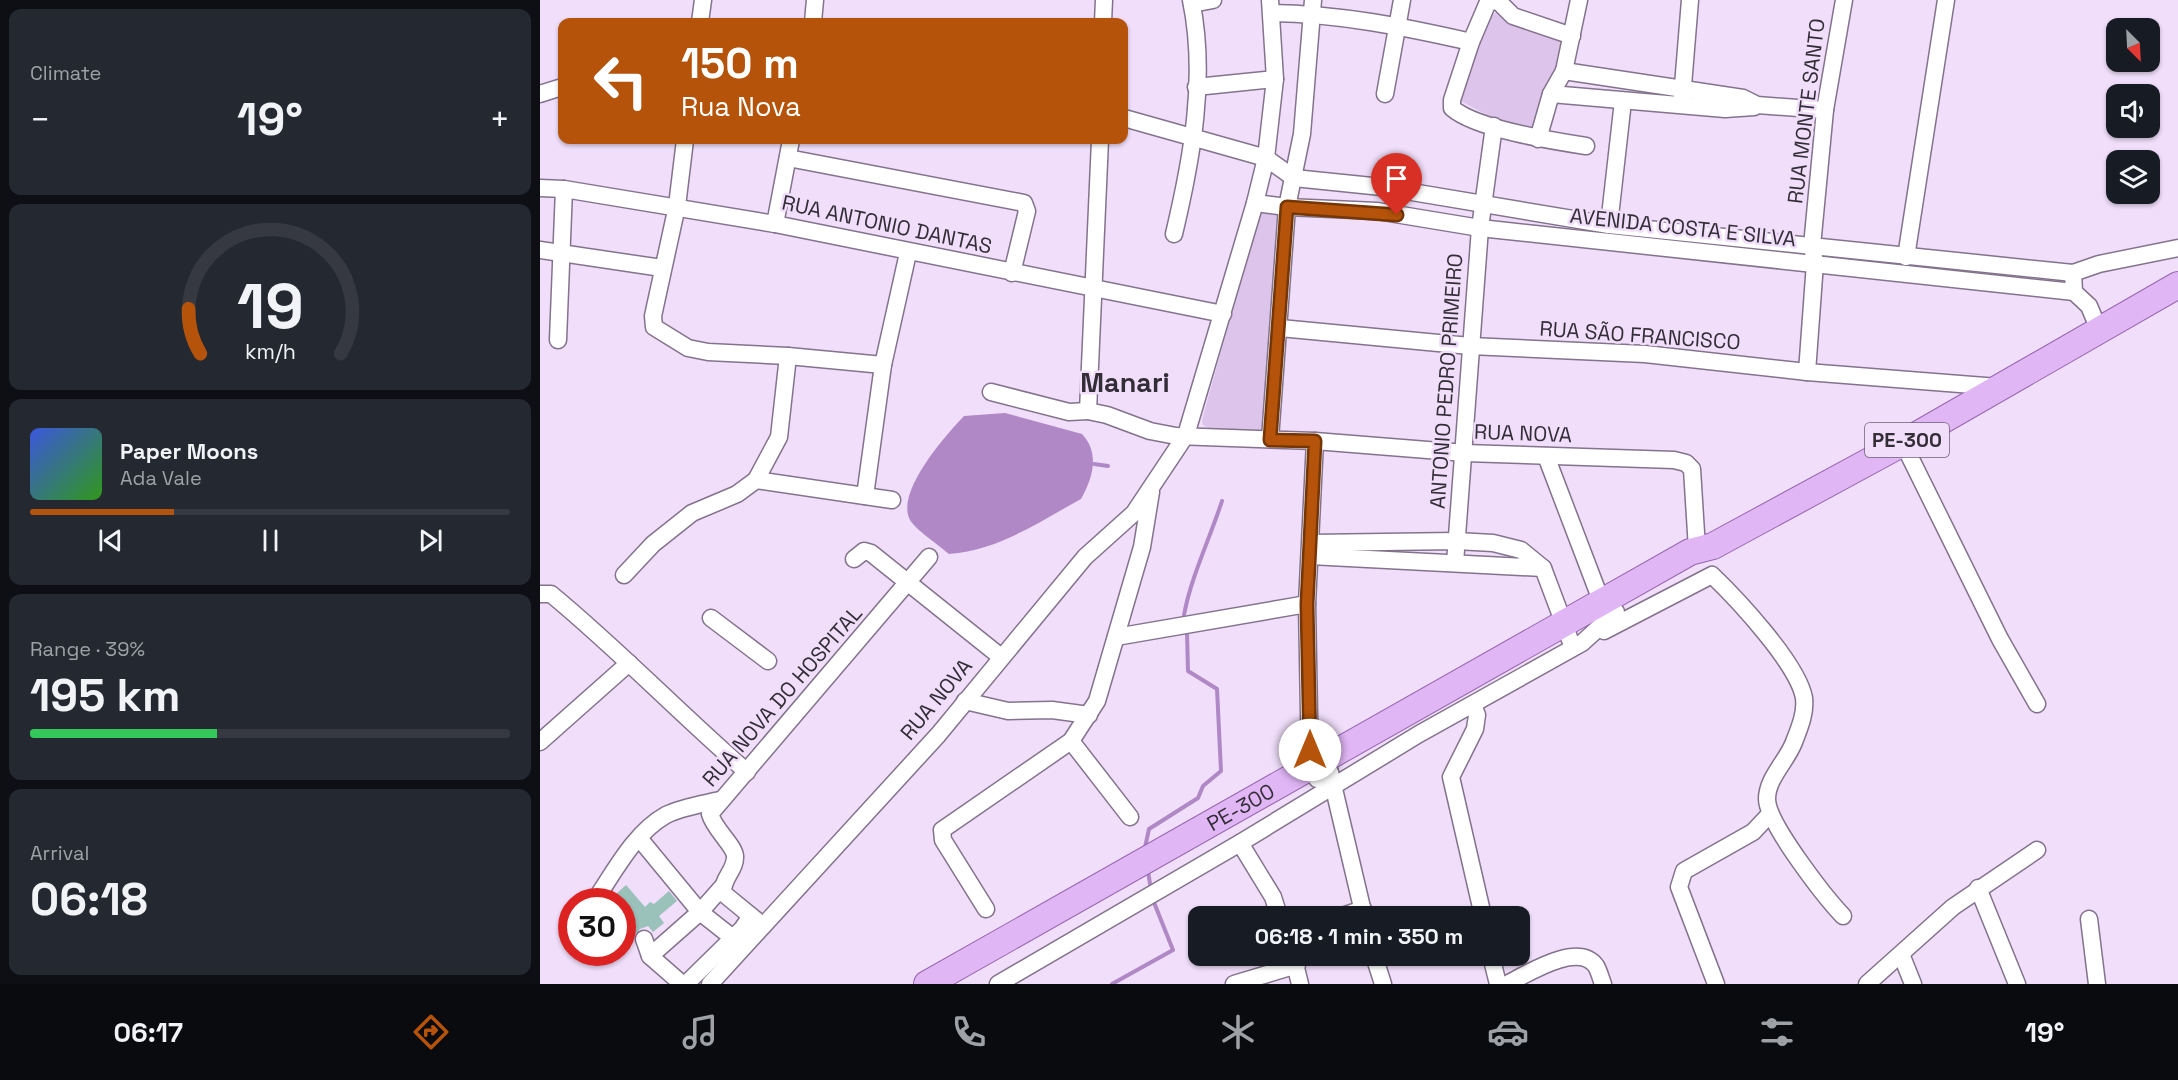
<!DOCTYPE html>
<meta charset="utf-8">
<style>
:root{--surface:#171b24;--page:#242831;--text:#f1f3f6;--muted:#9ea1a6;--line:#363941;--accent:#b45309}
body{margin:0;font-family:"Space Grotesk",sans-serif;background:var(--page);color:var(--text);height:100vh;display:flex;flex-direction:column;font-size:22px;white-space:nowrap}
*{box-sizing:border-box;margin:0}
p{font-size:20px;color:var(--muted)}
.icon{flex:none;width:33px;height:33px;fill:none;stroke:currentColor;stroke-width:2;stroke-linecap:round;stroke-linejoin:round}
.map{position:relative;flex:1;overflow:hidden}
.sheet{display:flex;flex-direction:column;gap:9px;padding:9px;background:#0d0f14;width:540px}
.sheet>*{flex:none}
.guide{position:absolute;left:18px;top:18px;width:570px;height:126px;border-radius:12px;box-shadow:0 2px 4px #0004;background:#b45309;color:#fff;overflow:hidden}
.needle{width:39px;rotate:156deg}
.fabs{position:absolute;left:1566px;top:18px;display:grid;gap:12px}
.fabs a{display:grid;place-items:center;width:54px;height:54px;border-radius:12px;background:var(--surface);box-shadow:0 2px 4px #0004;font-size:30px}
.speed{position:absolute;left:18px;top:888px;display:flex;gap:12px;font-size:30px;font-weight:700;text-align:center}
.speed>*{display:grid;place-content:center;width:78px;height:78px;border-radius:50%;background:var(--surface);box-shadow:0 2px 4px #0004;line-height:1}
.speed .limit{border:9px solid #d22;background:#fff;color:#111}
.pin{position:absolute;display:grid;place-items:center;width:51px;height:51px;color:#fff;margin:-62px -26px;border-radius:50% 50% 50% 0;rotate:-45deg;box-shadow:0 0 6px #0007}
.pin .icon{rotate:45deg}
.me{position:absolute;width:66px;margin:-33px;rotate:0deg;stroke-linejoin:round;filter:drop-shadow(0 0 4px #0008)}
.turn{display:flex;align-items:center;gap:21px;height:126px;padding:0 24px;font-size:27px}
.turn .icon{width:78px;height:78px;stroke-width:2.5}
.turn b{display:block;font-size:42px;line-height:51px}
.big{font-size:45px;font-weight:700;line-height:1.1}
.sheet .widget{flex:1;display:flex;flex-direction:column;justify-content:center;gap:9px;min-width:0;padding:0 21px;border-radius:12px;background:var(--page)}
.sheet .dial{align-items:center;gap:0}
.dial svg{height:156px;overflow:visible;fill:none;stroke:var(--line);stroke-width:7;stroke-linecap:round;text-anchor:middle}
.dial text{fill:var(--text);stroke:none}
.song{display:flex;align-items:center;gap:18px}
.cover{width:72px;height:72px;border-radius:9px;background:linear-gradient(135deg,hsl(230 70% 55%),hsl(110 70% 35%))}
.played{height:6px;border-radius:3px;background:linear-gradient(90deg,var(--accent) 30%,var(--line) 30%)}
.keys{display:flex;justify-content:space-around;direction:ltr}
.heat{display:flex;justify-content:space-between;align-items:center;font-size:33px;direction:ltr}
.charge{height:9px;border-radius:4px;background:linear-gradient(90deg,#34c759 39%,var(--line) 0)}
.trip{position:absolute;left:648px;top:906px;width:342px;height:60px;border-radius:12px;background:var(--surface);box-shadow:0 2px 4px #0004;font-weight:700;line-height:60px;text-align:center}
.tabs{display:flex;height:96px;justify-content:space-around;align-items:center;background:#090b0e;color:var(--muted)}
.tabs .icon{width:42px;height:42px}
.tabs .selected{color:var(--accent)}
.tabs b{font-size:27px;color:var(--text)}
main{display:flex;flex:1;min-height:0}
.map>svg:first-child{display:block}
</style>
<main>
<section class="sheet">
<div class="widget"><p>Climate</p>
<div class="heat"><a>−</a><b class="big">19°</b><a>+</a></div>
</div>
<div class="widget dial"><svg viewBox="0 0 100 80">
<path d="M14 69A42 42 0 1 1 86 69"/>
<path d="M14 69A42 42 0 0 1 8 46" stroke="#b45309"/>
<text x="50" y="56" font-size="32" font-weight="700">19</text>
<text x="50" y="72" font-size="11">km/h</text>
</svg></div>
<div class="widget">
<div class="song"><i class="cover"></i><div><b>Paper Moons</b><p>Ada Vale</p></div></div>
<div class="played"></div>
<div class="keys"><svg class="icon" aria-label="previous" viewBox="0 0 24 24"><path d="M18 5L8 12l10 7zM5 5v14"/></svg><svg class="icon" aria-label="pause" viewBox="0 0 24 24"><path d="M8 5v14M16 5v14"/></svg><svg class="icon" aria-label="next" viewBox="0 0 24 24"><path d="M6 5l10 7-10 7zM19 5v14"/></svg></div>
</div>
<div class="widget"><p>Range · 39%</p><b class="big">195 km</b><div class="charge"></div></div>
<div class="widget"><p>Arrival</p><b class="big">06:18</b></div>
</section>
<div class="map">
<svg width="1638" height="984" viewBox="0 0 1638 984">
<rect width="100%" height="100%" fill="#f0defa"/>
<g fill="#ddc4eb">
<polygon points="957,12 1023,39 1025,50 993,131 952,118 919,100 947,18"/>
<polygon points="725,211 735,213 739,217 723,425 720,431 713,433 670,429 663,425 662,420 720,212"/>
</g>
<path fill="#af88c5" d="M465,413L542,434C560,453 553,478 541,499C497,523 459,550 409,554C400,546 376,530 370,520C355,492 406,435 424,416Z"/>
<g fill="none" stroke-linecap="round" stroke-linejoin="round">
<g stroke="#af88c5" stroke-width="4">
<polyline points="554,464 568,466"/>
<path d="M644,615C651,577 670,538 682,501"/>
<polyline points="604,852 609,829 658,798 663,786 681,771 677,689 648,671 647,633"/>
<polyline points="608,871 611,890"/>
<polyline points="572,984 633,950 613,900"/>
</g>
</g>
<polygon fill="#9bc1bb" points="86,885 105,907 110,902 114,904 129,891 137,901 119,916 124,923 113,932 108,926 100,929 82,948 82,902 67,902"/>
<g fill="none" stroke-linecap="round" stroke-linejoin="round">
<defs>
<g id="minor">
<polyline points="652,4 673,0"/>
<path d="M732,13C800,14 865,27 931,42"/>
<polyline points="160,22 163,0"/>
<polyline points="273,22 275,0"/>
<polyline points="563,22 564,0"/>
<path d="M1032,36L973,16L958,1L948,2L931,42L912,100V108C936,129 1013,141 1046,146"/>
<polyline points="1024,71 1203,98 1217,105 1285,110"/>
<polyline points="656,87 735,79"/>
<polyline points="0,94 22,87"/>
<polyline points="845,94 862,0"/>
<polyline points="1011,94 1185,109 1214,107"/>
<polyline points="1142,98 1150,0"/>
<polyline points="584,118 726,158 754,178"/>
<polyline points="998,139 1011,94 1024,71 1039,0"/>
<polyline points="145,140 137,206 113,316 114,327 148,348 168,352 248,356 343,365"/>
<polyline points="560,140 548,411 567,415 610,431 636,436 775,441 925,453 1134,460 1146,463 1152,469 1157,549"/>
<polyline points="248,158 484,203 487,211 472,273"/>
<polyline points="754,178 842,187 1069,225 1533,273"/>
<polyline points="0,188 24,189 235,224 683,314"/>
<polyline points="715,203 747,207 837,211 940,228 1534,292"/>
<polyline points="235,224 251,140"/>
<polyline points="1069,225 1083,101"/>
<path d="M634,234C652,158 667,77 651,0"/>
<polyline points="0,250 122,268"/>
<polyline points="1366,257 1406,0"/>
<polyline points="740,328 930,346 1105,354 1267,372 1458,387"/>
<polyline points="1559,330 1549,306 1534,292 1533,273 1559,264 1638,248"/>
<polyline points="18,340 24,189"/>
<polyline points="1267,372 1275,263 1272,246 1285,110 1304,0"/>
<polyline points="451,392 529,412 548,411"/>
<polyline points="730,439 747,207 762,134 773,0"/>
<polyline points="775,441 767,604 770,768 777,779"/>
<polyline points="1363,443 1460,639 1497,704"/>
<polyline points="1006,456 1062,603"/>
<polyline points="216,480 352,500"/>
<polyline points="325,496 343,365 368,253"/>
<polyline points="772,543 916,541 953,543 981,550 1003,568 1030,640"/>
<polyline points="770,556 1003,568"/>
<polyline points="314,559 324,551 331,553 461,657"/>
<polyline points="915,563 940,228 954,126"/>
<polyline points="84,575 113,544 152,513 197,494 216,480 239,437 248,356"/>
<path d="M0,594H11C79,650 140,714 207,772"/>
<polyline points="171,618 228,661"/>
<path d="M1064,631L1172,575C1197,599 1258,664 1264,698C1266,713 1259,729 1254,742C1247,761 1227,778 1227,799C1227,823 1285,897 1303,916"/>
<polyline points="576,637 767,604"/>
<polyline points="425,701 468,711 512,710 549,715"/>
<polyline points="933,705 937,715 935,729 911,777 943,916"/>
<polyline points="531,741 590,817"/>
<polyline points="0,742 89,663"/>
<polyline points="790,772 824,916"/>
<polyline points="99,838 160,912 203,946"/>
<polyline points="700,843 733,897 739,916"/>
<polyline points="1438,888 1477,984"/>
<path d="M55,900C75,871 94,833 126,815C142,807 163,804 180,800"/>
<polyline points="446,909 403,840 402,830 531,741 557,701 602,547 611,492"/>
<polyline points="802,916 823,909"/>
<polyline points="1549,919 1557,984"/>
<path d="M222,925L183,893C182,878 196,870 195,856C194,845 174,829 170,814L389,557"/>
<polyline points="104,939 110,956 142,984"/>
<polyline points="1361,954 1373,984"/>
<polyline points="110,956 160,912 183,886"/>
<polyline points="753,956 760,984"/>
<polyline points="834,956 843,984"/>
<polyline points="951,956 958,984"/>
<polyline points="146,984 202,929 211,916"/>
<polyline points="170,984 398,735 545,557 594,513 646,435 715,203 726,158 735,79 730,0"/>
<polyline points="458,984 700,843 879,734 1042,643 1076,612"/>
<polyline points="694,984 757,965"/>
<path d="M967,984C987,974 1038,941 1056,966C1059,971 1061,979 1063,984"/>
<polyline points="1176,984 1139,887 1144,871 1213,832 1230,814"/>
<polyline points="1327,984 1413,907 1497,850"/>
</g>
<g id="primary">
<path id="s1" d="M387,984L1150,552L1173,546L1363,443L1638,285"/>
</g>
</defs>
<use href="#minor" stroke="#83738c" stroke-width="19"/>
<use href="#primary" stroke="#9666af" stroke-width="28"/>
<use href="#minor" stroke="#fff" stroke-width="16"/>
<use href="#primary" stroke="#e0b6f5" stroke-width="26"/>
</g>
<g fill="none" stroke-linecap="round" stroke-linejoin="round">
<defs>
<polyline id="route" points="770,750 767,604 775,441 730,440 747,207 857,215"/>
</defs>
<use href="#route" stroke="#753606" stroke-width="15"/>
<use href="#route" stroke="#b45309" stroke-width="10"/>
</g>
<g text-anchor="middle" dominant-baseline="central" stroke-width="5" stroke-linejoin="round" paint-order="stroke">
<rect fill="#f0defa" stroke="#6c6272" stroke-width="1.5" x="1325" y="423" width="84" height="34" rx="4.5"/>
<g font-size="20" font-weight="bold" fill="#332d37">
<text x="1367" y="440">PE-300</text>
</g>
<g font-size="21" fill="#332d37" stroke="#f0defa">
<text transform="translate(1266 111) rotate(-83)">RUA MONTE SANTO</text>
<text transform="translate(347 224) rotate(12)">RUA ANTONIO DANTAS</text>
<text transform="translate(1143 227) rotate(6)">AVENIDA COSTA E SILVA</text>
<text transform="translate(1100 335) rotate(4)">RUA SÃO FRANCISCO</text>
<text transform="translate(906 381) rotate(-86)">ANTONIO PEDRO PRIMEIRO</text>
<text transform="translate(983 433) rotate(2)">RUA NOVA</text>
<text transform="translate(242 696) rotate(-49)">RUA NOVA DO HOSPITAL</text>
<text transform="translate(396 699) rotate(-50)">RUA NOVA</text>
<text stroke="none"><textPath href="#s1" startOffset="360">PE-300</textPath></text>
</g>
<g font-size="27" font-weight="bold" fill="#332d37" stroke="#f0defa">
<text x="585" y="382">Manari</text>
</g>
</g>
</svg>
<div class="fabs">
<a><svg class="needle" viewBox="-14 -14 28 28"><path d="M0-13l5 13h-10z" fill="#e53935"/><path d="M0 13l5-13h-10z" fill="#9ea1a6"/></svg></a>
<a><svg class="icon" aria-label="sound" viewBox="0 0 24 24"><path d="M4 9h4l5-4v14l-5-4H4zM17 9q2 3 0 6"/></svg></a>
<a><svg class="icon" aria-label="layers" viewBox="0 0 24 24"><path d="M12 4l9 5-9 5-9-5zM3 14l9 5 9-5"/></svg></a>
</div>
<div class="speed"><div class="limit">30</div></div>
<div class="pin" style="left:857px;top:215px;background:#d93025"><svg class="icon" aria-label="arrive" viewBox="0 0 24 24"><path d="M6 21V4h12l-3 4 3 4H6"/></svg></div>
<svg class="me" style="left:770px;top:750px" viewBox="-20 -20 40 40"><circle r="19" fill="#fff"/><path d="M0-13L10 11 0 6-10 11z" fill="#b45309"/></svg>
<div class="trip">06:18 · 1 min · 350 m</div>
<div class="guide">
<div class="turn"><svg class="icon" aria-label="left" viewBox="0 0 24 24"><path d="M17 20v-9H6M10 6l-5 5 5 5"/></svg><div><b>150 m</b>Rua Nova</div></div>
</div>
</div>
</main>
<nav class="tabs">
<b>06:17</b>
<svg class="icon selected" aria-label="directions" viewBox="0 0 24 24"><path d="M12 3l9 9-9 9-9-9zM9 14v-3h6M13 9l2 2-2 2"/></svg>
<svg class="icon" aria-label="music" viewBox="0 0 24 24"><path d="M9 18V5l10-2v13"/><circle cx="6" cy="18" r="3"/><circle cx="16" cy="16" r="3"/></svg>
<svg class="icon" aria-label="phone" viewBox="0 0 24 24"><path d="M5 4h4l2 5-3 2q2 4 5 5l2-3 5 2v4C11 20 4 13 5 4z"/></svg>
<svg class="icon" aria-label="climate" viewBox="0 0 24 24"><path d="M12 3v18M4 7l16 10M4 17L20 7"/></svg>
<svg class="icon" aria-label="car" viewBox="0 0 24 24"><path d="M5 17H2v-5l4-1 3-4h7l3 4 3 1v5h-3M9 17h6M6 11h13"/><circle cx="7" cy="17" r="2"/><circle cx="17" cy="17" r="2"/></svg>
<svg class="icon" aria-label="filters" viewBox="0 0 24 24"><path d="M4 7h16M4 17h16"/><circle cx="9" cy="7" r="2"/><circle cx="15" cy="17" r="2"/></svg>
<b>19°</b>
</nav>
